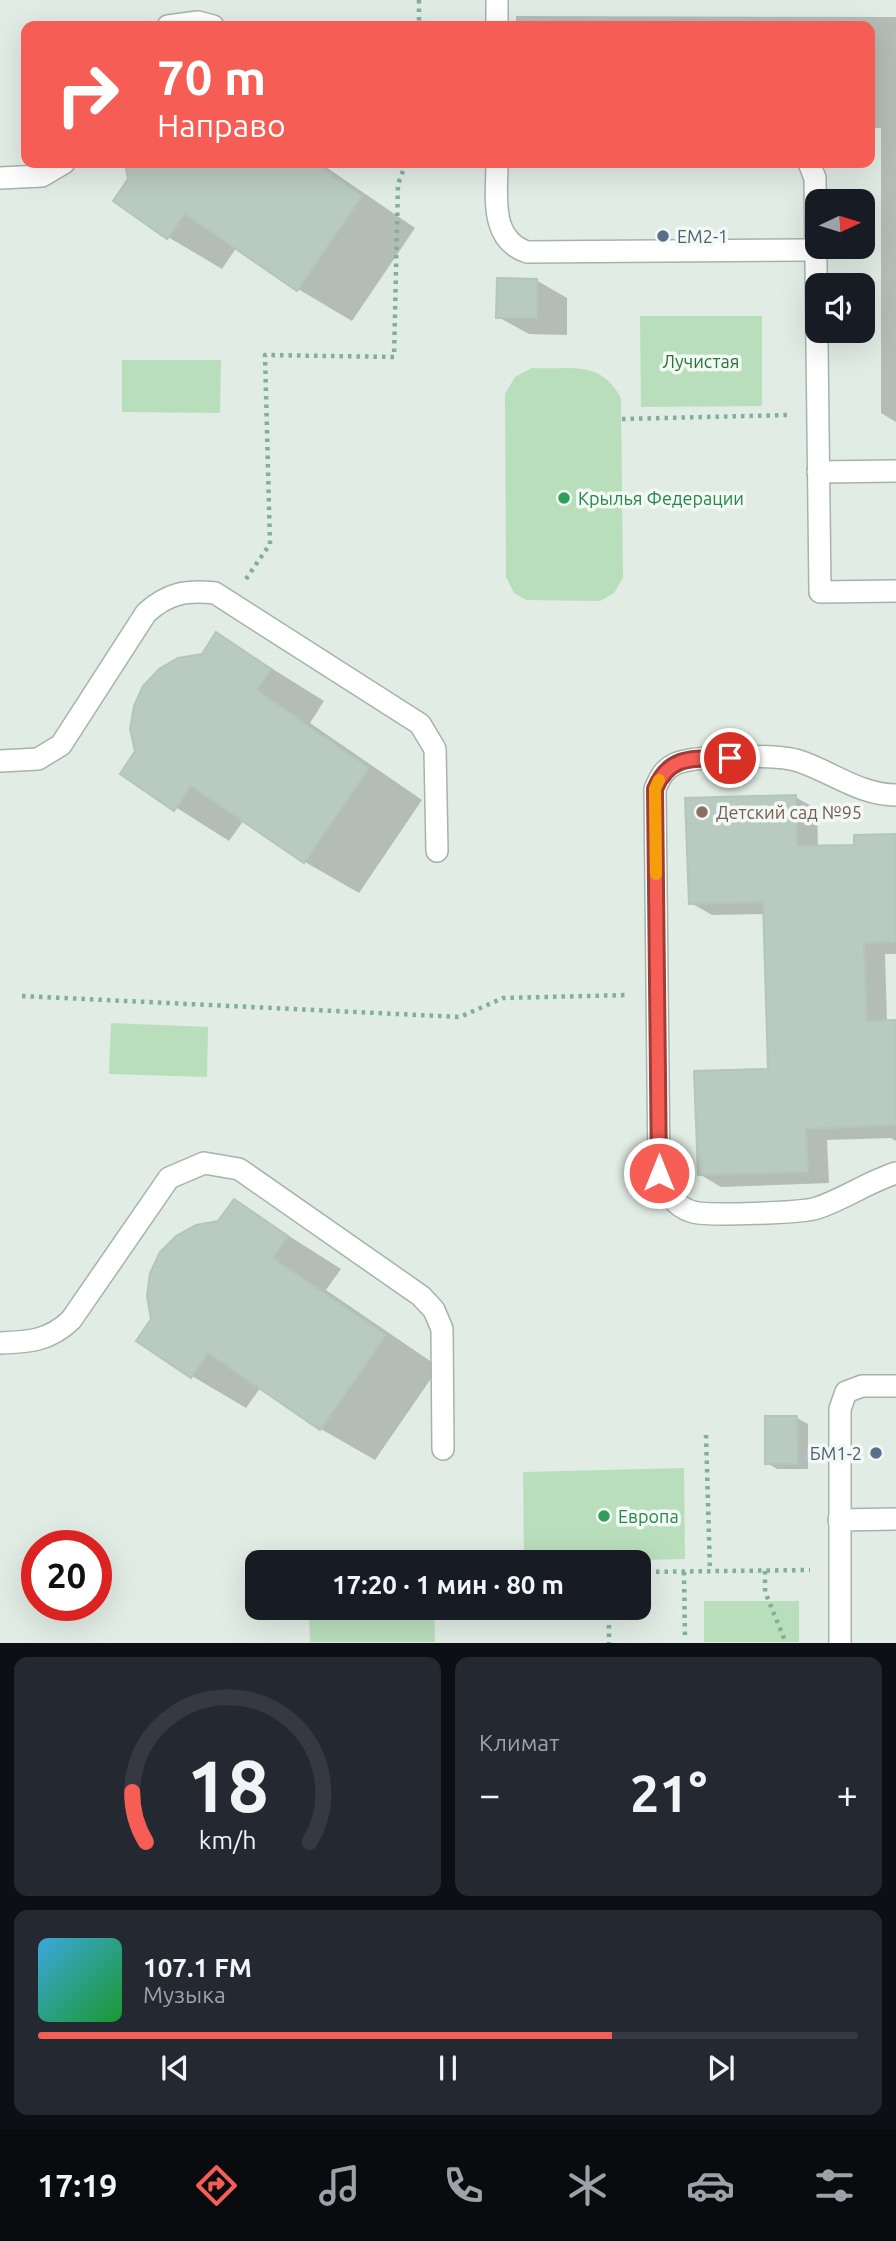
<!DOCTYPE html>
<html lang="ru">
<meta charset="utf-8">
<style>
:root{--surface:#171b24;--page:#242831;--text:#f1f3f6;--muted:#9ea1a6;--line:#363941;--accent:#f65e55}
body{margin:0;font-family:Ubuntu,sans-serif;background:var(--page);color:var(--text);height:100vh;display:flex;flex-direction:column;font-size:26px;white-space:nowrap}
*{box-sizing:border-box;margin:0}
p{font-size:23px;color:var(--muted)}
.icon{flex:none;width:38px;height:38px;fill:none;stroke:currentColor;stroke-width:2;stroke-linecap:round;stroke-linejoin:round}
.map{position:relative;height:1643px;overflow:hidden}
.sheet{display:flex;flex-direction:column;gap:14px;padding:14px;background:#0d0f14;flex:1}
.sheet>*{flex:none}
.top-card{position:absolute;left:21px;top:21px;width:854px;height:147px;border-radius:14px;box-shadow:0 7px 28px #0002;background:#f65e55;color:#fff;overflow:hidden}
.needle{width:46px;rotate:86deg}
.controls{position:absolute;left:805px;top:189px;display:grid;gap:14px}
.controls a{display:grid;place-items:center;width:70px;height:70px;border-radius:14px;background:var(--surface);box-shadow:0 7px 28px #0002;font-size:35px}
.speed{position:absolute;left:21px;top:1530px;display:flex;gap:14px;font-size:35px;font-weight:700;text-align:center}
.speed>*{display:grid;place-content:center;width:91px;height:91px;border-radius:50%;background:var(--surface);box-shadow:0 7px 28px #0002;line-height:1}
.speed .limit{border:10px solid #d22;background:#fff;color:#111}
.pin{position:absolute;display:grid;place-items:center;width:60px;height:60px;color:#fff;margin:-30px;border:4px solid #fff;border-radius:50%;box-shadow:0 2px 7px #0007}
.me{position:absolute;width:77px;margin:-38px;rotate:0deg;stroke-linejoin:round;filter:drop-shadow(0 0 5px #0008)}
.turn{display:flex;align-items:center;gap:24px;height:147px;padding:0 21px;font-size:32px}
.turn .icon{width:91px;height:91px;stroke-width:2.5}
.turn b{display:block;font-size:49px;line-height:60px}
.big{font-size:52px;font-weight:700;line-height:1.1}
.sheet .tile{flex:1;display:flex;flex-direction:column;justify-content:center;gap:10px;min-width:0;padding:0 24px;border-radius:14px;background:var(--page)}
.sheet .dial{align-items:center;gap:0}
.dial svg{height:182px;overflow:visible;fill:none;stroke:var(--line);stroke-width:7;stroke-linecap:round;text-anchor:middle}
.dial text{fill:var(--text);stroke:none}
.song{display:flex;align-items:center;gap:21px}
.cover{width:84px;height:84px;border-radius:10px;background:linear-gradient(135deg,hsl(200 70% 55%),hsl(130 70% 35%))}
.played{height:7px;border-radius:4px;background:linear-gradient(90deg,var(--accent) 70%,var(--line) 70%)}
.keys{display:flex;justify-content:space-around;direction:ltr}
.heat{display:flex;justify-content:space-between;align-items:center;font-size:38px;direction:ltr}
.sheet .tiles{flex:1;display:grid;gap:14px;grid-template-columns:1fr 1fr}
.tile:last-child{grid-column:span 2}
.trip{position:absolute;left:245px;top:1550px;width:406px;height:70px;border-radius:14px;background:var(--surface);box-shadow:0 7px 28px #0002;font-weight:700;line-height:70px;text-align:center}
.tab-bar{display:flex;height:112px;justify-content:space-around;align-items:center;background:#090b0e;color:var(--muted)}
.tab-bar .icon{width:49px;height:49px}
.tab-bar .current{color:var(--accent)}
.tab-bar b{font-size:32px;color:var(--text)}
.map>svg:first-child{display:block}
</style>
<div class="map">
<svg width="896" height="1643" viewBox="0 0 896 1643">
<rect width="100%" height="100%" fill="#e1ece5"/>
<g fill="#b9debc">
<polygon points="640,316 762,316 762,406 641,407"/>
<polygon points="122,360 221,360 220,413 122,412"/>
<path d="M532,368C571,370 600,359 621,398L623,578L614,593L600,601L526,600L514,593L506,577L505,394L515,377Z"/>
<polygon points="111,1023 208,1027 207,1077 109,1074"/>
<polygon points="684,1468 685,1559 524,1563 523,1472"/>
<rect x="704" y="1601" width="95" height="41"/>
<polygon points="309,1608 434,1608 435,1642 310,1642"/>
</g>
<g fill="#0003">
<polygon points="516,16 896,17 896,422 881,413 881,128 870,128 870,26 516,26"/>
<polygon points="126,163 320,163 415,228 352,321 298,289 237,247 222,269 168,237 130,180"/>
<polygon points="536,280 567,298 567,335 529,334 498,317"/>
<polygon points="217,634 324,701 310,723 422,800 359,893 305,862 244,820 229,841 122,773"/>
<polygon points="795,797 817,809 818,847 856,846 896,836 896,954 885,954 887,1022 896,1022 896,1141 891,1138 827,1140 829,1183 721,1187 699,1174 770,1071 765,914 712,915 691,903"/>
<polygon points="234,1201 341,1269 326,1290 439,1367 375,1460 321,1429 261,1387 246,1408 192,1376 220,1222"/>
<polygon points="797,1418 808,1424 808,1469 777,1469 767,1463"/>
</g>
<g fill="#b9cac0" stroke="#b3c6bb" stroke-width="2">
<polygon points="125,163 314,163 362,196 297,291 185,214 167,239 113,201 128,179"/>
<polygon points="497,278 537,279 537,318 496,318"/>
<polygon points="216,632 271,669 257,690 369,768 304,863 191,786 174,811 120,774 135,751 130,729 134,706 143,686 159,669 178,658 202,654"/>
<polygon points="796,795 797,846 854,845 854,835 896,834 896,942 864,943 867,1021 896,1020 896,1125 806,1129 808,1172 698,1175 694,1071 768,1069 763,902 689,904 685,798"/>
<polygon points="234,1199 288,1236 273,1258 386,1335 320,1430 208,1353 191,1378 136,1341 151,1319 147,1296 150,1273 160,1252 176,1236 196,1225 218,1221"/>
<polygon points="765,1416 797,1416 798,1464 765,1464"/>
</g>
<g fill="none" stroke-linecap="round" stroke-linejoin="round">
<defs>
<g id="service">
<polyline points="168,26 198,22 213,26"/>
<polyline points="497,26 497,0"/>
<path d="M497,163C497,195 489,239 527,252L814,250"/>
<polyline points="809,163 815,178 820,592 896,591"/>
<polyline points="0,178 42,176 64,163"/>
<polyline points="818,472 896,471"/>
<path d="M0,761L38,759L61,745L146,613C168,593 186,590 215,593L420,724L435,749L437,851"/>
<path d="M896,795C860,795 832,772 799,761C777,754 694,755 675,764C663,770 660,778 655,789L659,1173C665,1190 674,1207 693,1212C708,1216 803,1213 817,1208C844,1199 868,1182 896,1173"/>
<path d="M0,1343C29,1342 49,1341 71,1320L169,1178L204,1163L239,1169L421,1296L434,1310L442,1329L443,1449"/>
<polyline points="839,1520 896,1519"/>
<polyline points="840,1643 840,1409 846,1392 862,1386 896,1386"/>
</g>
</defs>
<use href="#service" stroke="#a4b4ab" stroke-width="24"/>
<g stroke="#80b198" stroke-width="4.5" stroke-dasharray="3.5 5" stroke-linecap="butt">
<polyline points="419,0 419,26"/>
<polyline points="622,419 788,415"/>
<polyline points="246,579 270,544 265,355 394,357 398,184 406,163"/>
<polyline points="22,996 460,1017 503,998 629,995"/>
<polyline points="706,1435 710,1571"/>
<polyline points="765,1571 765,1592 786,1643"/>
<polyline points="639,1572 810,1570"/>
<polyline points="684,1572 685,1639"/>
<polyline points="609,1608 609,1643"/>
</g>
<use href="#service" stroke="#fff" stroke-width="21"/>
</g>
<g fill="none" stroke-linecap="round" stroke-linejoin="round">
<defs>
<path id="route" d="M659,1173L655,789C670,753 696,759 730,758"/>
</defs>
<use href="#route" stroke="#a03d37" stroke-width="18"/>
<use href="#route" stroke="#f65e55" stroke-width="12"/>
<polyline stroke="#f59e0b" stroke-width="12" points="656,874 655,789 659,780"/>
</g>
<g fill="#5c6f8a" stroke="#f2f8f4" stroke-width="2.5">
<circle cx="663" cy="236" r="7"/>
<circle cx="876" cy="1453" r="7"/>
</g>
<g fill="#2e9e5b" stroke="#f2f8f4" stroke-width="2.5">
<circle cx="564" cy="498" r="7"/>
<circle cx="604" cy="1516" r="7"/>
</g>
<circle fill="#8d6e63" stroke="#f2f8f4" stroke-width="2.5" cx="702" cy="812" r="7"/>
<g text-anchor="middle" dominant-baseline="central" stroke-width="7" stroke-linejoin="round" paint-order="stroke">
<g font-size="18" fill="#4e5e75" stroke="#f2f8f4" text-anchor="start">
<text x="677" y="236">ЕМ2-1</text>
<text x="862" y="1453" text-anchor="end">БМ1-2</text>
</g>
<g font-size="18" fill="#2a7538" stroke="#f2f8f4">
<text x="701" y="361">Лучистая</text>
</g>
<g font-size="18" fill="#27864d" stroke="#f2f8f4" text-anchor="start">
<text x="578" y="498">Крылья Федерации</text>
<text x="618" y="1516">Европа</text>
</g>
<g font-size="18" fill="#785e54" stroke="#f2f8f4" text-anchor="start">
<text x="716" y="812">Детский сад №95</text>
</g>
</g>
</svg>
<div class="controls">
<a><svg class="needle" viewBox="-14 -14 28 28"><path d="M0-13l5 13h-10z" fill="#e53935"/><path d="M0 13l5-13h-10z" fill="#9ea1a6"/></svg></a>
<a><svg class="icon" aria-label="sound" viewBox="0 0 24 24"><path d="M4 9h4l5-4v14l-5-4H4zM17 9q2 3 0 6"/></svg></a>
</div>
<div class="speed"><div class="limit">20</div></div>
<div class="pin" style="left:730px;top:758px;background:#d93025"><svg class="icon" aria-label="arrive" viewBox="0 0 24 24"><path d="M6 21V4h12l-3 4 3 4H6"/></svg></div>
<svg class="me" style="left:659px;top:1173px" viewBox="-20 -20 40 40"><circle r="17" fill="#f65e55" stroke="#fff" stroke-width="3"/><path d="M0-11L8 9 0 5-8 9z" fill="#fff"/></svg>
<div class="trip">17:20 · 1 мин · 80 m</div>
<div class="top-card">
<div class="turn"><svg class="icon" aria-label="right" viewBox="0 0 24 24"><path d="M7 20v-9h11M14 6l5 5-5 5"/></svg><div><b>70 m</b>Направо</div></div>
</div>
</div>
<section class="sheet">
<div class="tiles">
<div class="tile dial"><svg viewBox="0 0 100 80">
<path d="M14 69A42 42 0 1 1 86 69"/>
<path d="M14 69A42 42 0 0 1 8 47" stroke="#f65e55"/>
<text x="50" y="56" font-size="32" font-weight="700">18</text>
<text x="50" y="72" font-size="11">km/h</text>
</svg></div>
<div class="tile"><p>Климат</p>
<div class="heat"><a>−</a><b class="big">21°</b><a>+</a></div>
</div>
<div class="tile">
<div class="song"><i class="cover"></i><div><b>107.1 FM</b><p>Музыка</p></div></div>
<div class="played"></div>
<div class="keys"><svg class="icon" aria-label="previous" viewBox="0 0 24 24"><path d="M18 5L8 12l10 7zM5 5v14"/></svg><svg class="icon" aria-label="pause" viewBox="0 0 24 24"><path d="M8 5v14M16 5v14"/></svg><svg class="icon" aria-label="next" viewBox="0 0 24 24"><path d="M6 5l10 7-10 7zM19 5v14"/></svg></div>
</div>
</div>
</section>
<nav class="tab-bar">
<b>17:19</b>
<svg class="icon current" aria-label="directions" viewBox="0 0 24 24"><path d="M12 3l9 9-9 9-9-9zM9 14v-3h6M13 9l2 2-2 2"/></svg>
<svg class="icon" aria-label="music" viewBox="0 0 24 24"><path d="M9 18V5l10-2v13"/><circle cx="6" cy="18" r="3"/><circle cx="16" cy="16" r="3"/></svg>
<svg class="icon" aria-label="phone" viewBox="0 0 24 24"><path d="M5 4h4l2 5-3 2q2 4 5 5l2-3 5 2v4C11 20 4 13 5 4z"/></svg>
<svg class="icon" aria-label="climate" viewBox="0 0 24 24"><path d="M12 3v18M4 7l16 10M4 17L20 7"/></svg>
<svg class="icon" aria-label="car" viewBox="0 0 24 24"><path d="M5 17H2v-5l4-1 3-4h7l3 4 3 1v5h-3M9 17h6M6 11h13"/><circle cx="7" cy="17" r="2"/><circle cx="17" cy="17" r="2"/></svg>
<svg class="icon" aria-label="filters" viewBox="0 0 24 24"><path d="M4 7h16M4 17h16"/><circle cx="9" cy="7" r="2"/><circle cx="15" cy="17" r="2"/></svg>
</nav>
